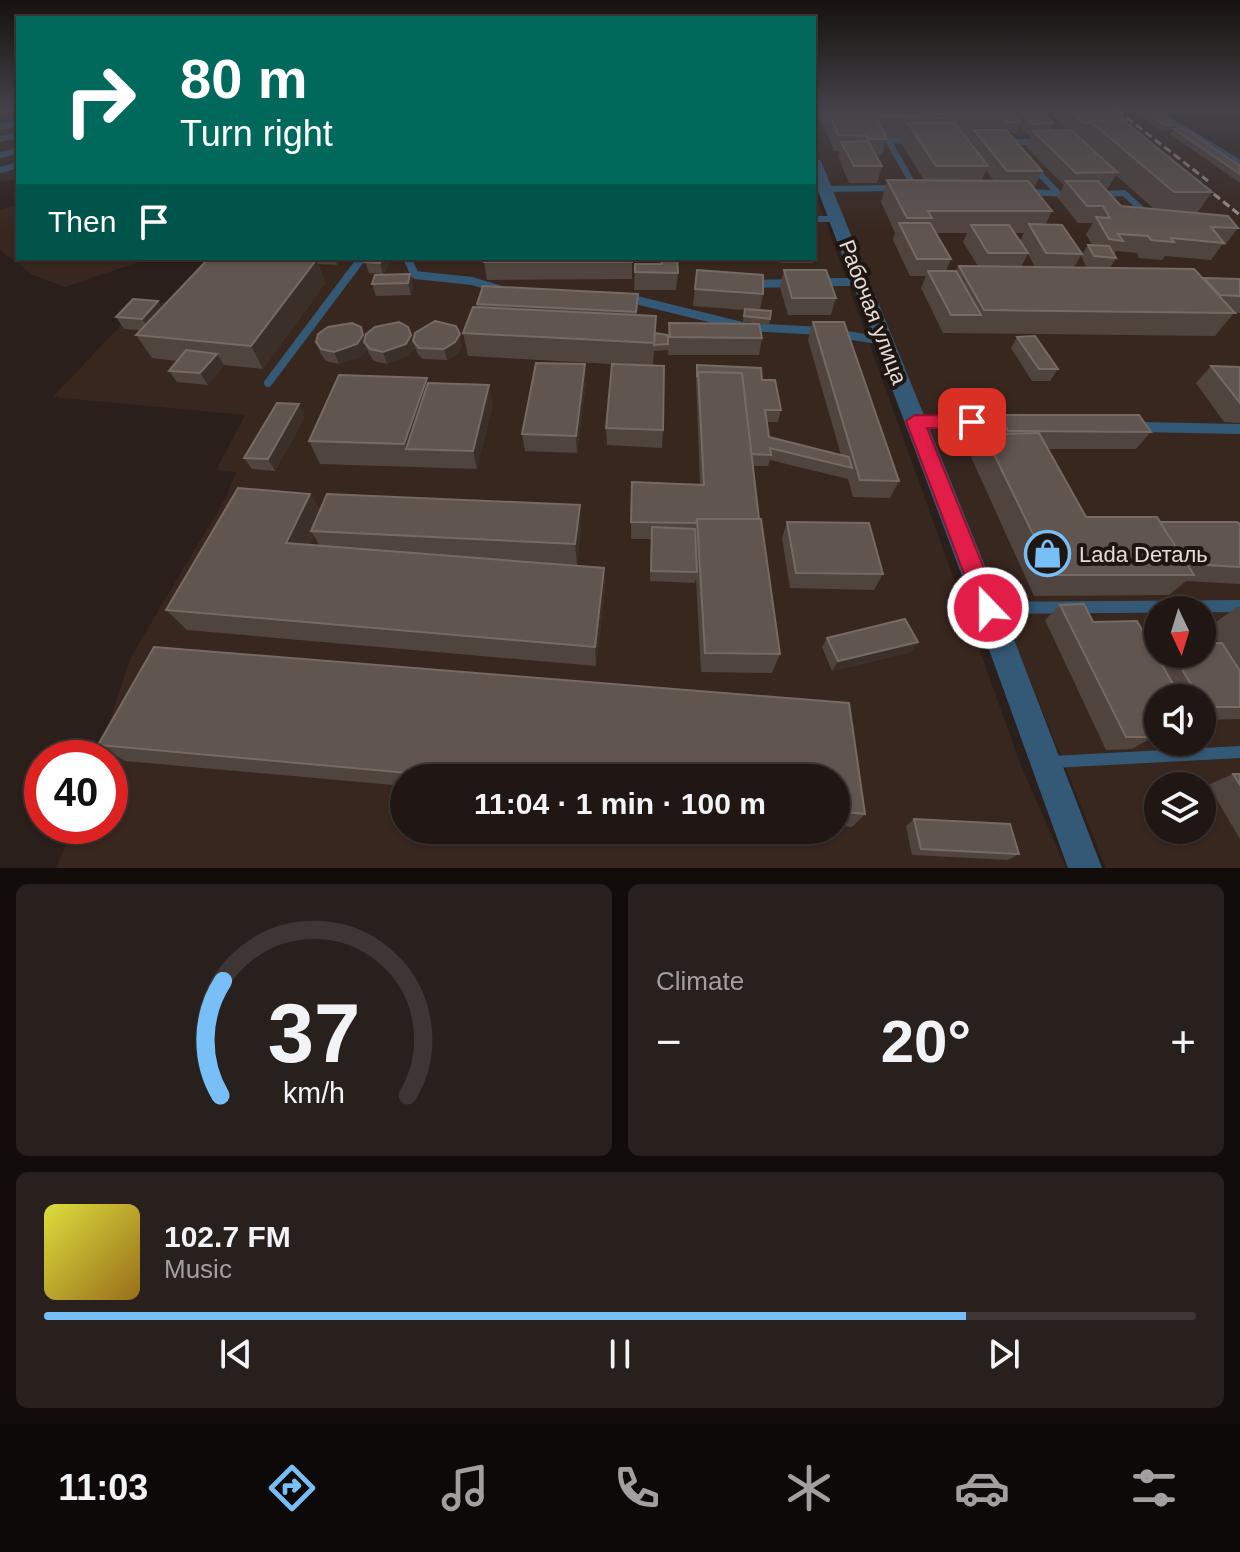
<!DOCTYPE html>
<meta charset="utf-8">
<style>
:root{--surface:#201714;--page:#28201d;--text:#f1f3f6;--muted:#a29fa0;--line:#3d3634;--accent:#78bff7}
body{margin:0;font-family:Arial,sans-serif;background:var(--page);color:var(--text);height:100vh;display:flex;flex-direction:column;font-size:30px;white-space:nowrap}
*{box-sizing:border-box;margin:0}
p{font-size:26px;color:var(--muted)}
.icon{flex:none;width:44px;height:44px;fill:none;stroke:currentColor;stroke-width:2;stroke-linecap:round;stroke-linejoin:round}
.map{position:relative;height:868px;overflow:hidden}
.sheet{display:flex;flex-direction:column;gap:16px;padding:16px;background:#120d0b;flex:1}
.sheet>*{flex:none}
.banner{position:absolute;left:16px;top:16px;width:800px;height:244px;border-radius:0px;box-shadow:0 2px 6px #0004,0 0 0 2px var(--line);background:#00695c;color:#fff;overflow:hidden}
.needle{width:52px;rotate:176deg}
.fabs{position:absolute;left:1144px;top:596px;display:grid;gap:16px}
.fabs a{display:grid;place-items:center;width:72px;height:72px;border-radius:50%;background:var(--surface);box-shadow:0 2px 6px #0004,0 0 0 2px var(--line);font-size:40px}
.speed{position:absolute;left:24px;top:740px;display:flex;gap:16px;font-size:40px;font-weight:700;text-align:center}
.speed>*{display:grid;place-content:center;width:104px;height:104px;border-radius:50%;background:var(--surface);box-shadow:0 2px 6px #0004,0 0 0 2px var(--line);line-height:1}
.speed .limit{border:12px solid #d22;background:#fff;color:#111}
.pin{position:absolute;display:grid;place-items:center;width:68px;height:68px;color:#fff;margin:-34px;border-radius:16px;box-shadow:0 4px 12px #0006}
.me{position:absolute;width:88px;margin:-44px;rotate:338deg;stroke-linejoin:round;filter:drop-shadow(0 0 6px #0008)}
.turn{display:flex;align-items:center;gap:28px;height:168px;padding:0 32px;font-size:36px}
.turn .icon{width:104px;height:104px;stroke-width:2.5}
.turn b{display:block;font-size:56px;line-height:68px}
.then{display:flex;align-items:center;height:76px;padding:0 32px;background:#0003;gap:16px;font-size:30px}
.big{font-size:60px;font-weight:700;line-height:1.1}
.sheet .card{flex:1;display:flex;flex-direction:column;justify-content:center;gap:12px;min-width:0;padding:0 28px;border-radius:12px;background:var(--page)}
.sheet .dial{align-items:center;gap:0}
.dial svg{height:208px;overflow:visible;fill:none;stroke:var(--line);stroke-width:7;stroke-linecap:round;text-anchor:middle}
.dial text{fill:var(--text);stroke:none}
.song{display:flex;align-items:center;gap:24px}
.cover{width:96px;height:96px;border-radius:12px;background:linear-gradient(135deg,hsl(60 70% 55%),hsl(40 70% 35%))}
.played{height:8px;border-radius:4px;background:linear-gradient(90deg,var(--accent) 80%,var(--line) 80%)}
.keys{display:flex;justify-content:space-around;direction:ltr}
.heat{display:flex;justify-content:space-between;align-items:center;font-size:44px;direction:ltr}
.sheet .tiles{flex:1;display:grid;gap:16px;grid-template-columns:1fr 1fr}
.card:last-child{grid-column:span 2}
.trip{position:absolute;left:390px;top:764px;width:460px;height:80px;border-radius:40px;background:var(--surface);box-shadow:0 2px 6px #0004,0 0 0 2px var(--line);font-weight:700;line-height:80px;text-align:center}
.tab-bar{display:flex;height:128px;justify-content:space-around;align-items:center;background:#0d0908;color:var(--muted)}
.tab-bar .icon{width:56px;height:56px}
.tab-bar .active{color:var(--accent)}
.tab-bar b{font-size:36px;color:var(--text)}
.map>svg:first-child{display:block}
</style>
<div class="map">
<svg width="1240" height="868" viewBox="0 0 1240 868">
<rect width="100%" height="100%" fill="#2a1f1a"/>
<g fill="#38271f" fill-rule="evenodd">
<path d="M814,110L1240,112V868H1106L814,145ZM1158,610H1202V654H1158ZM1158,698H1202V742H1158ZM1158,786H1202V830H1158Z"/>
<polygon points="18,118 18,179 0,182 0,122"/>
<path d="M814,190L1022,768L1066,868H56L74,826H110V758H97L131,657L226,497L236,472L216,470L245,415L53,397L137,308L172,300L211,258H814ZM404,778H836V830H404Z"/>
<polygon points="18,204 18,258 151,258 65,287 33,275 0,250 0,210"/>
</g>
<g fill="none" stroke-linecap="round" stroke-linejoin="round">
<g stroke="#345976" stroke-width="6">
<polyline points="1153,110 1240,163"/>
<polyline points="0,127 18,123"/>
<polyline points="0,139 18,135"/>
<polyline points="914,141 888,140 915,188"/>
<polyline points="1005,142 1038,142"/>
<polyline points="0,155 18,151"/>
<polyline points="1033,167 1058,193"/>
<polyline points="0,170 18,165"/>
<polyline points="825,189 893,188"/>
<polyline points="1028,192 1069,194"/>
<polyline points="1100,194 1124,193 1148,215"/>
<polyline points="814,219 837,219"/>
</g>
<g stroke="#345976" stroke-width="8">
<polyline points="41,258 72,258"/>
<polyline points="407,258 415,275 472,281 502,290"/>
<polyline points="821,282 861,282"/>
<polyline points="753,284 794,283"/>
<polyline points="628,298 746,327 821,331"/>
<polyline points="840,334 884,341"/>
<polyline points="268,383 362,258"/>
</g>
<g stroke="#345976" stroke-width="10">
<polyline points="915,421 1004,423"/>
<polyline points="1139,427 1240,429"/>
</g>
<g stroke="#345976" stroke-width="12">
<polyline points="991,608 1240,606"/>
<polyline points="1052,762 1240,752"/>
</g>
<polygon fill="#345976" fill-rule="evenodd" points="814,157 821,161 1002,608 1102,868 1068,868 974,608 814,180"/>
<g stroke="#9f9691" stroke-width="3" stroke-dasharray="8 4" stroke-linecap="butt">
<polyline points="1117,110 1208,181"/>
<polyline points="1195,179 1240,215"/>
</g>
</g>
<g fill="#50443f" fill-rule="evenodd">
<path d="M817,110H1010L1015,115L1017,110H1040L1054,123L1050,131L1068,130L1048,112L1049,110H1111L1128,122L1127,123L1212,192L1197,213L1238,228L1225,245H1222L1211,260L1165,256L1162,260L1139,258L1137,253L1116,251L1114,254L1116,258L1110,268L1203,279H1240V313H1234L1215,336L943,333L921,288L926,276H910L893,240L895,233L881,202L887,180H924L901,143L903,138H886L882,155H876L882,166L877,183H849L838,157L839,151H834L825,127H823ZM1019,126L1028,134H1031L1026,147L1064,185L1057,197L1078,223H1093L1086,234L1092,245H1088L1081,256L1087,268L1074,267L1082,254L1045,225L1052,211L1034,188L1042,171L1009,133H1016ZM986,170L994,181L982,180ZM1116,175L1154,209L1121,206L1104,188H1108ZM936,233H967L963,242L978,266H959L956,271H946L951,259ZM1015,233H1024L1020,241ZM1028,254L1035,267H1021Z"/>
<polygon points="1137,110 1154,110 1175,125 1172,130 1161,131 1136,113"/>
<polygon points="1156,110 1185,110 1184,113 1160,113"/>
<polygon points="1174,129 1240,166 1240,183 1170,134"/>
<polygon points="209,258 343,258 337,265 318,264 325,283 263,369 224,365 208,385 177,382 169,371 177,361 152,358 136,335 141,330 124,329 116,317 162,308"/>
<polygon points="368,258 393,258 383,274 369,273 365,262"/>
<polygon points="632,258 632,279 487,280 484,262"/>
<polygon points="660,258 677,258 678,273 676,290 634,290 635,264 660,264"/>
<polygon points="778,258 814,258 813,263 780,263"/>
<polygon points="697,270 763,294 760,310 770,319 769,325 743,322 744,310 693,306"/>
<polygon points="784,270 836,298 831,315 788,315 780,287"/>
<polygon points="410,274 413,286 411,295 376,296 372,284"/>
<polygon points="638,294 637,315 655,333 668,335 669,323 762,338 759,355 668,355 668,350 654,351 653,365 663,430 662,448 607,445 606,428 612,364 468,356 463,333 477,307 477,304"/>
<polygon points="813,322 899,481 890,498 853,497 848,479 770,460 768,466 753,466 759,519 780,654 772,673 701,672 696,578 695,583 650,581 651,539 631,539 631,522 700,484 696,377 697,365 762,380 781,410 778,422 767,422 769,437 841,455 808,340"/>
<polygon points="1017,337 1058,369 1050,381 1032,381 1011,348"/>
<polygon points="365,338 415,347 409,355 387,364 374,361 369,354 367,349 362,356 339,364 326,361 321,354 316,342"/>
<polygon points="413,341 462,346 458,354 447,360 423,359 417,353"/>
<polygon points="1211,366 1240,367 1240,423 1224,422 1196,383"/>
<polygon points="427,378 428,383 493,403 477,469 320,464 309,441"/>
<polygon points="586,382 577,453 525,451 522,434"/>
<polygon points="1000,415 1151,432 1136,449 1048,449 1086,517 1160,522 1240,524 1240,584 1186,581 1169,595 1034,596 971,457 984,434 990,434"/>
<polygon points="305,416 275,471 252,469 244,458"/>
<path d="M310,494L320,511L581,527L577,565L543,564L604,568L605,589L596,666L187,630L166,610ZM314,536L320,546L309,545Z"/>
<polygon points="787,522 883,574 874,590 790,588 782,538"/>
<polygon points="1060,605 1155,652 1158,650 1158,654 1202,654 1219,643 1209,627 1237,607 1240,607 1240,719 1202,720 1202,698 1158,698 1158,730 1150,730 1153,737 1132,749 1106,750 1045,620"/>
<polygon points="827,638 918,642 911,652 832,671 822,647"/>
<polygon points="154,647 849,703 865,814 852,827 836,825 836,778 404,778 404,786 125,761 98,745"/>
<polygon points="1233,774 1240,774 1240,839 1208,785"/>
<polygon points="914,819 1019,854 1008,860 912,855 906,826"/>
</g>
<g fill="#3a2f29">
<polygon points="335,258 343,258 337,265"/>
<polygon points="383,258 393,258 383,274 380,263"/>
<polygon points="316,260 325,283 263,369 251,346"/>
<polygon points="410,274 413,286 411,295 408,283"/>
<polygon points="158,301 165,313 150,331 142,319"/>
<polygon points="361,327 368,347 364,342 367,349 362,356 339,364 334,352"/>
<polygon points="460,334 462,346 458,354 447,360 444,349"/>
<polygon points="411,335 415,347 409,355 387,364 383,352"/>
<polygon points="217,354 224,365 208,385 200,373"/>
<polygon points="585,364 586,382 577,453 576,436"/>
<polygon points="427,378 433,401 406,449 404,444"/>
<polygon points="489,385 493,403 477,469 473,451"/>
<polygon points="299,404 305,416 275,471 268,459"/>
<polygon points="310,494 323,516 311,531 314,536 300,565 286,543"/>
<polygon points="580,505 581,527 577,565 575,544"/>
<polygon points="604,568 605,589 596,666 595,647"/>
<polygon points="918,642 911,652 832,671 838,661"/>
</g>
<g fill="#60554f" stroke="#756a64" stroke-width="2">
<polygon points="823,110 851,110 853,114 828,112 827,116 825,116"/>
<polygon points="869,110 998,110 1005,119 880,117 877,110"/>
<polygon points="998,110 1010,110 1020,122 1004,122 1005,119"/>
<polygon points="1018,110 1040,110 1054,123 1032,124"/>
<polygon points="1070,110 1111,110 1128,122 1123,120 1090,121 1089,123 1084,123"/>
<polygon points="1143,110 1154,110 1175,125 1164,125"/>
<polygon points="828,112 875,116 887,139 868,139 867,136 838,135"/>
<polygon points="1123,120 1212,192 1174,192 1090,121"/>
<polygon points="908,123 955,123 988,166 936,166"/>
<polygon points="1184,128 1240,166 1240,174 1174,129"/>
<polygon points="974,130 1006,130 1042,171 1007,171"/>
<polygon points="1071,130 1117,172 1076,173 1033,131"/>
<polygon points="868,141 882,166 854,166 841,142"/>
<polygon points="887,180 1028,181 1052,211 928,211 932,218 907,218"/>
<polygon points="1066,181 1098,181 1121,206 1228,216 1238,228 1211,227 1224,243 1171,238 1174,242 1151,240 1148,236 1118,234 1123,241 1109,239 1096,217 1110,218 1103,206 1087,206"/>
<polygon points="899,223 930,223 951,259 917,259"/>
<polygon points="1029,224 1062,225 1082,254 1046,253"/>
<polygon points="971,225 1009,225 1028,253 988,253"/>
<polygon points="1088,245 1109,246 1116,258 1094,256"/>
<polygon points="209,258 294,258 316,260 251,346 136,335"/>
<polygon points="368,258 383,258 380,263 365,262"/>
<polygon points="485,258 632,258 632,262 484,262"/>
<polygon points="662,258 677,258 678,273 635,272 635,264 662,264"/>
<polygon points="959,266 1194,269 1235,313 984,310"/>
<polygon points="697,270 763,275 763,294 695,289"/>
<polygon points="784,270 826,270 836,298 792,298"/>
<polygon points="928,271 956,271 981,315 951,315"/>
<polygon points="410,274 408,283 372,284 375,275"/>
<polygon points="1204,278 1240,279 1240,296 1220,295"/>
<polygon points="483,286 638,294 636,312 477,304"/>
<polygon points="133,299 158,301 142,319 116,317"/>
<polygon points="473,307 656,316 654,343 463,333"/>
<polygon points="745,309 771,311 770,319 744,316"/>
<polygon points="435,321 456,326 460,334 455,342 444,349 419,348 413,341 415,333"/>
<polygon points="399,322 408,327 411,335 406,344 383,352 370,349 364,342 366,334 375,327"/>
<polygon points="813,322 844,322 899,481 860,480"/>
<polygon points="352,323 361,327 363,335 357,344 334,352 321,349 316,342 318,334 328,327"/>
<polygon points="669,323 759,324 762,338 670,337"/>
<polygon points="655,333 668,335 668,344 654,345"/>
<polygon points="1035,336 1058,369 1039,369 1017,337"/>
<polygon points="186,350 217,354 200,373 169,371"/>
<polygon points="536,363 585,364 576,436 522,434"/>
<polygon points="612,364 664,366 663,430 606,428"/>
<polygon points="697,365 761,368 762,380 775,380 781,410 765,410 769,437 849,457 852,468 770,448 771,455 751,454 742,373 698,372 697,377"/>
<polygon points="1211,366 1240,367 1240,403"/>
<polygon points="698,372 742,373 759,519 697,519 696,523 631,522 632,482 704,485"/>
<polygon points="339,375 427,378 404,444 309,441"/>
<polygon points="428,383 489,385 473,451 406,449"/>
<polygon points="277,403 299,404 268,459 244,458"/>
<polygon points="1000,415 1139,415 1151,432 1008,431"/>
<polygon points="1039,433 1086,517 1157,517 1194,575 1053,575 984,434"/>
<polygon points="238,488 310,494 286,543 604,568 595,647 166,610"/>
<polygon points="327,494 580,505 575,544 311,531"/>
<polygon points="697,519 761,519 780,654 705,653"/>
<polygon points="787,522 869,523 883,574 796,573"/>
<polygon points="1160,522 1237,522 1240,524 1240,567 1187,564"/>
<polygon points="652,527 695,529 697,572 651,571"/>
<polygon points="1084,604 1093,622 1137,621 1181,698 1158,698 1158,718 1143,718 1153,737 1126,737 1060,605"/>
<polygon points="905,619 918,642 838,661 827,638"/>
<polygon points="1202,643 1222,643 1240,671 1240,707 1204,707 1202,704 1202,698 1199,698 1173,654 1202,654"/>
<polygon points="154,647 849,703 865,814 836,811 836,778 464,778 98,745"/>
<polygon points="1233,774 1240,774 1240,785"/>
<polygon points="914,819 1010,824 1019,854 921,849"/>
</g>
<linearGradient id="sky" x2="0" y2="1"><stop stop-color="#17110e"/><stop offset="0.47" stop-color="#444249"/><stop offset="1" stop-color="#444249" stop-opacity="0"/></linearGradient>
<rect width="1240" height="232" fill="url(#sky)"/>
<polygon fill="#e11d48" stroke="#92132f" stroke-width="2" points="915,415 972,416 981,422 972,429 927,428 1000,608 996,615 988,618 980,615 977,608 906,421"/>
<defs>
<symbol id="shop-ring" viewBox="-11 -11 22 22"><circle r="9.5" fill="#201611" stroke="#78bff7" stroke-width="1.5"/><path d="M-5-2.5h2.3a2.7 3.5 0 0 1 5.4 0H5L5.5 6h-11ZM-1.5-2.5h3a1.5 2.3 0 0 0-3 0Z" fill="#78bff7"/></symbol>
</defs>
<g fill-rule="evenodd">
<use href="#shop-ring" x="1022" y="528" width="51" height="51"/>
</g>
<g text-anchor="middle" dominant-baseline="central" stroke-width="8" stroke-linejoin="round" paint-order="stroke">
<g font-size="22" fill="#e4dcd8" stroke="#201611">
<text transform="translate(873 312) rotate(69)">Рабочая улица</text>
</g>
<g font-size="22" fill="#e4dcd8" stroke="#201611" text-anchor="start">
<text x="1079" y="554">Lada Dеталь</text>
</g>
</g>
</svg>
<div class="fabs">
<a><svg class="needle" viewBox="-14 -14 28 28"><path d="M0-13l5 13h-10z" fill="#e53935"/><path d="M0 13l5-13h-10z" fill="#a29fa0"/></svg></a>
<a><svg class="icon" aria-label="sound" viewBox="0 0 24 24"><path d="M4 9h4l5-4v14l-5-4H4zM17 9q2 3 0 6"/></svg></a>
<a><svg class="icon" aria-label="layers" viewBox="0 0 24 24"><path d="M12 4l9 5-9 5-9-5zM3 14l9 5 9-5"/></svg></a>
</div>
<div class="speed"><div class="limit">40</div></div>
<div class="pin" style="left:972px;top:422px;background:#d93025"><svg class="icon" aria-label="arrive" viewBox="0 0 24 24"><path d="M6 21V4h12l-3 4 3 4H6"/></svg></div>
<svg class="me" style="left:988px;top:608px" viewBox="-20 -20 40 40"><circle r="17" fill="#e11d48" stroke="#fff" stroke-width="3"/><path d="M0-11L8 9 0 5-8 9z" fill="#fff"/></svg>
<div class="trip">11:04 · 1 min · 100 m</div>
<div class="banner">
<div class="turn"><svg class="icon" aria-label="right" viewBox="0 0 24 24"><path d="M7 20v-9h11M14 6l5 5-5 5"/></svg><div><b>80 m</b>Turn right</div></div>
<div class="then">Then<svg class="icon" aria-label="arrive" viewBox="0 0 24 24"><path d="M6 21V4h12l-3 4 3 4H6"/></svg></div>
</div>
</div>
<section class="sheet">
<div class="tiles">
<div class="card dial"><svg viewBox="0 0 100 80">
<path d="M14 69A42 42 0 1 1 86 69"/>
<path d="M14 69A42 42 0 0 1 15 25" stroke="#78bff7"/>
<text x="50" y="56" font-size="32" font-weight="700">37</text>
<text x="50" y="72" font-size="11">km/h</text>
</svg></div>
<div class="card"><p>Climate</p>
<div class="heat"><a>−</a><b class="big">20°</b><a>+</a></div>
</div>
<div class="card">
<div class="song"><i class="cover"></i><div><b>102.7 FM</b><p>Music</p></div></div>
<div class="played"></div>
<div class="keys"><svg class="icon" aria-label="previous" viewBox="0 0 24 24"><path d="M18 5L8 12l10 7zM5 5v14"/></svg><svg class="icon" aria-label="pause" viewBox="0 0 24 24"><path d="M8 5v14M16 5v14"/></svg><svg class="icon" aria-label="next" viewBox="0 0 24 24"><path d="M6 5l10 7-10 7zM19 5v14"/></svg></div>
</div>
</div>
</section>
<nav class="tab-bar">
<b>11:03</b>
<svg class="icon active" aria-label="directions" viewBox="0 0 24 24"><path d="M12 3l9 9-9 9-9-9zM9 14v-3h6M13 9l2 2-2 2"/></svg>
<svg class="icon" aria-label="music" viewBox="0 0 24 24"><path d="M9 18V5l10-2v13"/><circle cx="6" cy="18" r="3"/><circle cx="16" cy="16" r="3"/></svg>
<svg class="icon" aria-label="phone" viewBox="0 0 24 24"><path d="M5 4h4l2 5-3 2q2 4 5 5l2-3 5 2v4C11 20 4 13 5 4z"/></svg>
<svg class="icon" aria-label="climate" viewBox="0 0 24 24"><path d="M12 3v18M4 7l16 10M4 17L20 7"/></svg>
<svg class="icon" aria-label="car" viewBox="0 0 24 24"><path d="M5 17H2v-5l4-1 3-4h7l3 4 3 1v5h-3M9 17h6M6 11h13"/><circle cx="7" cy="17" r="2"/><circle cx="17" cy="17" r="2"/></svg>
<svg class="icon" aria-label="filters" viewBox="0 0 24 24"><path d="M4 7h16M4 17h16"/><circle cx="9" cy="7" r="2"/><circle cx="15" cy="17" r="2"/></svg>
</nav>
